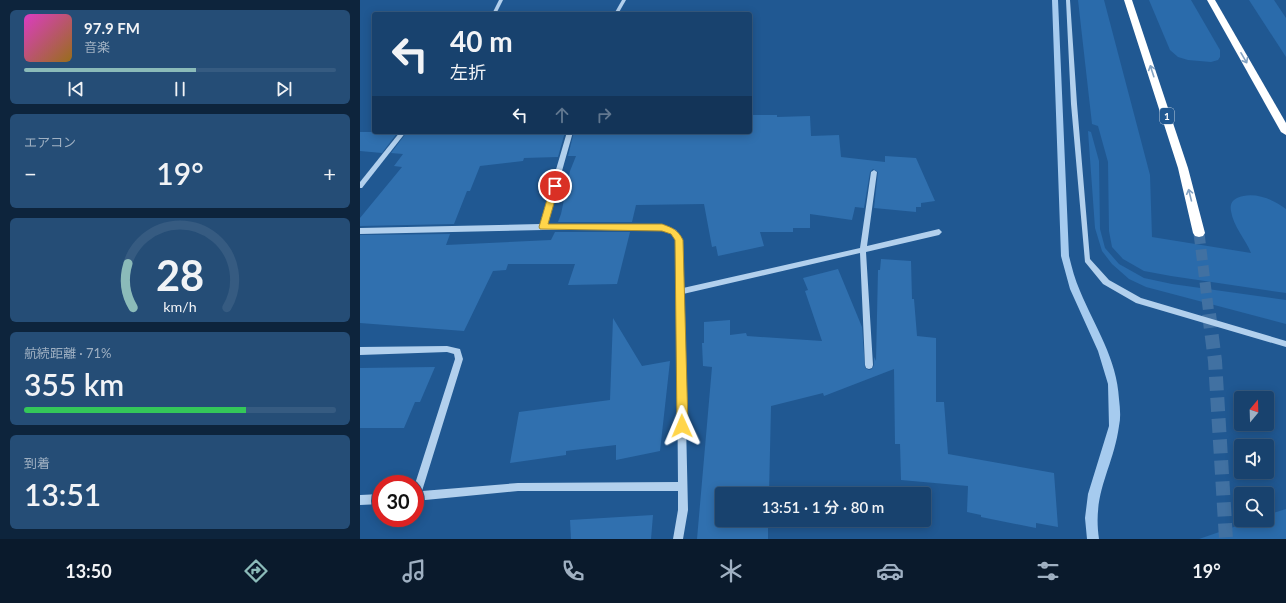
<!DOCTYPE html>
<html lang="ja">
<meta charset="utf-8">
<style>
:root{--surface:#18426e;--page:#254d76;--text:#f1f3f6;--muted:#9fb0c2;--line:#365b81;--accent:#8bbbb9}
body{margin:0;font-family:Lato,"Noto Sans JP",sans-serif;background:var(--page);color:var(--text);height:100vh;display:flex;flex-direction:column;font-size:15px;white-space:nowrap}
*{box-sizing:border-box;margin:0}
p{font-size:13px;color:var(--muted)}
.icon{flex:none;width:22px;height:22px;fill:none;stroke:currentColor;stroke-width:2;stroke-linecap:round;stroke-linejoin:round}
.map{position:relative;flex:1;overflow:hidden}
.drawer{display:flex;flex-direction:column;gap:10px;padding:10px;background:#0d243c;width:360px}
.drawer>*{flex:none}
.banner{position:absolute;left:12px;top:12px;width:380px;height:122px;border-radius:4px;box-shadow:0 2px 10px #0003,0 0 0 1px var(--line);background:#18426e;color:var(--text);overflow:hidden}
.needle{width:26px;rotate:19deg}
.buttons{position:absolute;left:874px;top:391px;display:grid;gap:8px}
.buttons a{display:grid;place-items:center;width:40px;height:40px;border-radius:4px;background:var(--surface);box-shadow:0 2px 10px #0003,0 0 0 1px var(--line);font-size:20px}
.speed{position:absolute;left:12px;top:475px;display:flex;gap:8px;font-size:20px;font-weight:700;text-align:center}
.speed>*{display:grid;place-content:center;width:52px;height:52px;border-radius:50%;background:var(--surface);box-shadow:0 2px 10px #0003,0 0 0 1px var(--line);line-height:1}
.speed .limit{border:6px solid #d22;background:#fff;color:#111}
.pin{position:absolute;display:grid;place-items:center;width:34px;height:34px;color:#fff;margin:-17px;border:2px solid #fff;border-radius:50%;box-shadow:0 1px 4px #0007}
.me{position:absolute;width:44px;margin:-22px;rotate:359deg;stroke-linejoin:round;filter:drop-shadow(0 0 3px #0008)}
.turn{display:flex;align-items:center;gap:14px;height:84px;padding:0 12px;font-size:18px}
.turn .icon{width:52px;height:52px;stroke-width:2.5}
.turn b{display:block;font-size:28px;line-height:34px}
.lanes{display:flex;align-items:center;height:38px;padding:0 12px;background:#0003;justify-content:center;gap:20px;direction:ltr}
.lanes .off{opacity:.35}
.big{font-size:30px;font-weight:600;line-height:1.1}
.drawer .tile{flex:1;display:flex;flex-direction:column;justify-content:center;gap:6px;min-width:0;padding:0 14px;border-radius:6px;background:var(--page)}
.drawer .dial{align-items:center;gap:0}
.dial svg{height:104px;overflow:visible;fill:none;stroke:var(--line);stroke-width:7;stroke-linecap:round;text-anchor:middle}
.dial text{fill:var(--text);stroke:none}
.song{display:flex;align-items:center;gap:12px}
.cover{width:48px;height:48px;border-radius:6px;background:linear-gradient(135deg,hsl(310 70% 55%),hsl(40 70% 35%))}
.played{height:4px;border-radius:2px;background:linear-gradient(90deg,var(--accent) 55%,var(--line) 55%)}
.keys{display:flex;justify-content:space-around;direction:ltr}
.heat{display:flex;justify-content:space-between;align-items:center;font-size:22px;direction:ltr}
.charge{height:6px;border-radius:3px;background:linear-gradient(90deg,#34c759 71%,var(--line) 0)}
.trip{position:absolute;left:355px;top:487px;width:216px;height:40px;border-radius:4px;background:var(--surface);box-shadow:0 2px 10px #0003,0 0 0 1px var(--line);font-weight:600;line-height:40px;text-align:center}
.menu{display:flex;height:64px;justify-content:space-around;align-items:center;background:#0a1a2c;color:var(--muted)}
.menu .icon{width:28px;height:28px}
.menu .current{color:var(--accent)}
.menu b{font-size:18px;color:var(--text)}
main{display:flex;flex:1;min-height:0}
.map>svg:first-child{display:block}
</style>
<main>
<section class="drawer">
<div class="tile">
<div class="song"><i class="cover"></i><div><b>97.9 FM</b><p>音楽</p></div></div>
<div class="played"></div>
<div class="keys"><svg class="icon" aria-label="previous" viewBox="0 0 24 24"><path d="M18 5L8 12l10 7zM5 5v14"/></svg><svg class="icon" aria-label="pause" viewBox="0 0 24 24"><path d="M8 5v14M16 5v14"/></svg><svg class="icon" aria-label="next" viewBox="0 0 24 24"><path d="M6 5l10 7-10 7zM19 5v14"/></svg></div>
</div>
<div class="tile"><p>エアコン</p>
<div class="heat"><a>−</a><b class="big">19°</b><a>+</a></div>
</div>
<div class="tile dial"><svg viewBox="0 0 100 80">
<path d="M14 69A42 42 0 1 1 86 69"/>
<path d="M14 69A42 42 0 0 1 10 35" stroke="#8bbbb9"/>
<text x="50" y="56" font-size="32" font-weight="700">28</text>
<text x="50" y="72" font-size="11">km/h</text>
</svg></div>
<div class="tile"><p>航続距離 · 71%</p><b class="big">355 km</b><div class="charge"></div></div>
<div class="tile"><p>到着</p><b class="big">13:51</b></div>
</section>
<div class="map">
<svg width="926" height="539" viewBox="0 0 926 539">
<rect width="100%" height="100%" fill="#205892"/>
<g fill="#2a6bab">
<path d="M718,0H744L790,175L792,237L891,253C886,240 873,226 871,211C870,206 871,201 877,198C893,191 913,199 926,209V293L811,276L784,271L763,259L752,247L749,231L748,162L738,126L732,124Z"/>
<polygon points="789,0 831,0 860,50 860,57 858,60 851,62 828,60 818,57 810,50"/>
<polygon points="889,0 914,0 926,18 926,57"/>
<polygon points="728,131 731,132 739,161 740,229 745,248 759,264 784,278 812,284 926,300 926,324 786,287 769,279 752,264 742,251 735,228"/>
<polygon points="926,509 926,539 839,539 894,520 907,520 907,515"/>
</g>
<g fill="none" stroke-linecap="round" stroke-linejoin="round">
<path fill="#a6cbef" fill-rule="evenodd" d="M692,0H698L709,256C712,268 715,280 720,291C735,327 757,359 759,399C760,408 761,417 759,426C753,469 732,492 739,539H727L725,518L728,494L749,426L748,384L738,351L710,289L701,256Z"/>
</g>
<g fill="#3070af">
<polygon points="390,115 417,115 417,117 450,116 451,136 479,135 481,157 525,162 525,156 556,158 575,201 561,203 561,207 556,207 556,212 514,208 518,172 513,169 510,172 504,208 495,207 492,220 450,214 450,228 433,228 433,232 400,232 404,246 358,256 356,246 352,247 344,204 276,205 272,222 198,222 201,214 210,171 216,156 208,156 214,132 390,132"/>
<polygon points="0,132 38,132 22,153 0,151"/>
<polygon points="47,132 205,132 198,157 164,158 163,161 120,166 110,191 107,191 94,224 0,226 0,218 42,167 34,166 43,154 31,153"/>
<polygon points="195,232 270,232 257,284 208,285 215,264 148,264 146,270 133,271 104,331 0,323 0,235 90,234 86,245 191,240"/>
<polygon points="521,259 551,261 552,299 554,299 557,336 576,338 576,402 584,402 588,454 694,473 698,527 676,523 676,528 621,517 621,515 607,512 608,486 541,480 540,444 535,444 534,369 464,396 463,393 411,406 409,494 362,494 362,520 408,520 408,539 337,539 352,367 343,366 342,343 344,343 344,322 370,320 370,335 386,333 387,336 462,341 445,291 448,290 443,278 478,269 502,327 505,368 509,370 512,369 514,365 514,357 516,361 518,270 520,270"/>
<polygon points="253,318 282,366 310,361 300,451 256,460 256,445 206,451 206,455 150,463 159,412 250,400"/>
<polygon points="75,367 60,402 55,402 44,428 0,428 0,368"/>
<polygon points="293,515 291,539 211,539 210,520"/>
</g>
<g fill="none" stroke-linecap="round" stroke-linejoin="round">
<polyline stroke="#4171a2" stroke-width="11" stroke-dasharray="11 5.5" stroke-linecap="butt" points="839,233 849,315"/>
<polyline stroke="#4171a2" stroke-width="14" stroke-dasharray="14 7" stroke-linecap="butt" points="849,314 855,361 866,539"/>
<g fill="#b2d0ed" fill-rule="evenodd">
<polygon points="139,0 143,0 136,14 132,14"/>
<polygon points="262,0 266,0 258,14 254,14"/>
<polygon points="706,0 710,0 717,104 730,259 749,280 781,298 926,341 926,347 776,303 743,284 725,262 711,104"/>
<polygon points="40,132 46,132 2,188 0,188 0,182"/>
<polygon points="207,132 213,132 187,224 302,224 316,230 322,240 323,288 500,248 511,172 514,170 517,172 507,246 579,229 582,232 579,235 506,252 513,365 512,368 509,369 506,368 505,365 500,253 323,294 328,510 323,539 313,539 318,510 318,491 158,491 55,501 55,484 95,359 94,354 87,352 0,355 0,347 87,346 100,349 103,359 62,491 158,483 318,482 316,240 312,234 301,230 183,230 0,234 0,228 180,224"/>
<polygon points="21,494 21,504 0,505 0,495"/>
</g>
<g fill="#fff" fill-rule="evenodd">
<polygon points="764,0 772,0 828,168 845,233 843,236 839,237 835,236 833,233 818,168"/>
<polygon points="847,0 855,0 926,123 926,135 921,132"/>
</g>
</g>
<defs><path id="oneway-shaft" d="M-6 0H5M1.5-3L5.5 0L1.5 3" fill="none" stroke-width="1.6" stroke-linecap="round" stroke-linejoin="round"/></defs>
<g stroke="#84a3c3">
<use href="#oneway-shaft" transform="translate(884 58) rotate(60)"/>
<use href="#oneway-shaft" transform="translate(792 71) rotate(-108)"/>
<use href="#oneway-shaft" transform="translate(830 195) rotate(-104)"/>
</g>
<path fill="#ffd54a" stroke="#a68a30" d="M195,183L199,186L188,224H302C313,228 318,230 323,240L328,426L326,430L322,431L318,430L317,426L315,240L311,234L302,231L180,229L179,227L191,186Z"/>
<g text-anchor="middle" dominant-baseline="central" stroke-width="4" stroke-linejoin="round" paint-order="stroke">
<rect fill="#205892" stroke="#bccdde" stroke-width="1" x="800" y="108" width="14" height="16" rx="3"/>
<g font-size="10" font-weight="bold" fill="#fff">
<text x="807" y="116">1</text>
</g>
</g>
</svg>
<div class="buttons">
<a><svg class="needle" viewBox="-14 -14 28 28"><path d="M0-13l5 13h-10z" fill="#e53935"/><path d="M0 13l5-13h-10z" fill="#9fb0c2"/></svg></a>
<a><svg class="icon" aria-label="sound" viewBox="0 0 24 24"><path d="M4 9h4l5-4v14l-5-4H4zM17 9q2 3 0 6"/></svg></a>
<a><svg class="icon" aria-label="search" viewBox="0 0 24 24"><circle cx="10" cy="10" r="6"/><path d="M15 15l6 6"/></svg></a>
</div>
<div class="speed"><div class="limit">30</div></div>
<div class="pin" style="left:195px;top:186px;background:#d93025"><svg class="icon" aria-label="arrive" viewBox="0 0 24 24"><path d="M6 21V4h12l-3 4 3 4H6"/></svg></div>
<svg class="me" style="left:322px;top:426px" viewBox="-20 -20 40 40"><path d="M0-17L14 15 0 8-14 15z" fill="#ffd54a" stroke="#fff" stroke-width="4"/></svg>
<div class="trip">13:51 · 1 分 · 80 m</div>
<div class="banner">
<div class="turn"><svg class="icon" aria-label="left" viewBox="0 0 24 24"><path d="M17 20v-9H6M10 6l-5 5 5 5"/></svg><div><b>40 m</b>左折</div></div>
<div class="lanes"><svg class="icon" aria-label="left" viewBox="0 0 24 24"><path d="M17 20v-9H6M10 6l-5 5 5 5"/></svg><svg class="icon off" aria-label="ahead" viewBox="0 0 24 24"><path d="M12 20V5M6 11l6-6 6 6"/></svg><svg class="icon off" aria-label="right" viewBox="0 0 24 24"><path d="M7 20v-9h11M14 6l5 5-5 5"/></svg></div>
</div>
</div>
</main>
<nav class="menu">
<b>13:50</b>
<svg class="icon current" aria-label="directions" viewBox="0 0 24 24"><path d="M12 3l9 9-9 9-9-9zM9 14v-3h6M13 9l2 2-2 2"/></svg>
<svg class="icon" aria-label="music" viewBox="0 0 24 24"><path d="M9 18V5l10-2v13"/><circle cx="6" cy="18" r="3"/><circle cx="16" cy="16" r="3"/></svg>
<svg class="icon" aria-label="phone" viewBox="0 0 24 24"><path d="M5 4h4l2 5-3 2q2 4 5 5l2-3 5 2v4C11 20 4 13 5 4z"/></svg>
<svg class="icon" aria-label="climate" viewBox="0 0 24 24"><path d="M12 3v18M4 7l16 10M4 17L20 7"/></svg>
<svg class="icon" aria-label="car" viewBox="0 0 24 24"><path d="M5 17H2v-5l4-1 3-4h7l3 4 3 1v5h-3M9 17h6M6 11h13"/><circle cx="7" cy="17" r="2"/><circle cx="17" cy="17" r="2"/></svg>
<svg class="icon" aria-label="filters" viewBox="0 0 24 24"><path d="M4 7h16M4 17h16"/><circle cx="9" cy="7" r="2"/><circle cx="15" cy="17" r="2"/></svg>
<b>19°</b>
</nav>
